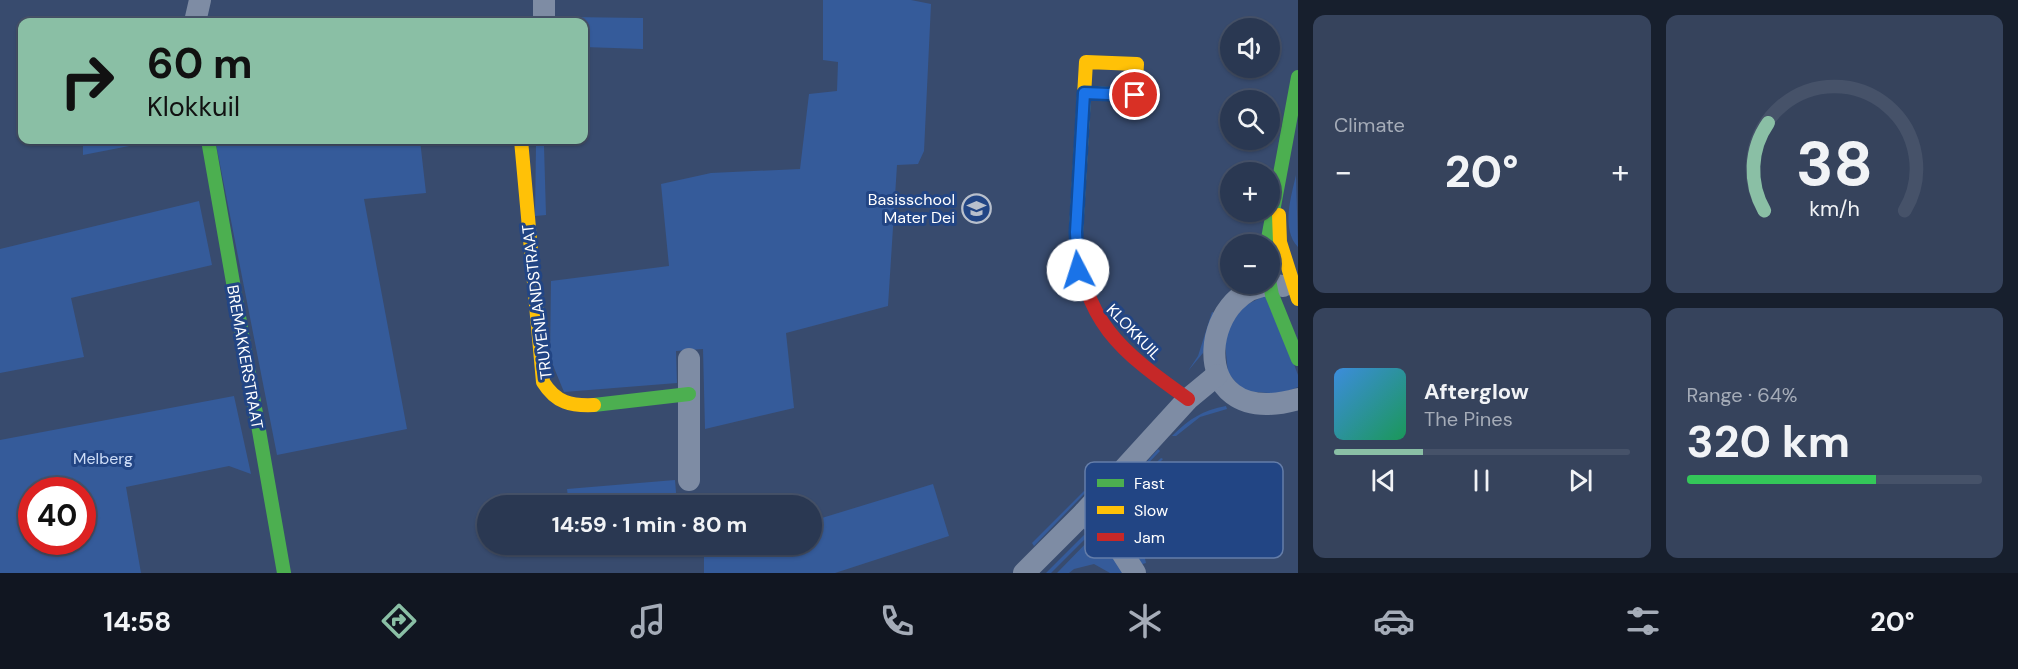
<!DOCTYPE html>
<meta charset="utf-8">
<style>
:root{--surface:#2a3852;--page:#36435c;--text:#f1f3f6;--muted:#a5acb8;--line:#465269;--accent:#8abfa5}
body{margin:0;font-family:"DM Sans",sans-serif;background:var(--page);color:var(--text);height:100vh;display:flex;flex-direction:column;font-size:22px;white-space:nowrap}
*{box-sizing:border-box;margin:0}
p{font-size:20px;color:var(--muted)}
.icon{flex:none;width:33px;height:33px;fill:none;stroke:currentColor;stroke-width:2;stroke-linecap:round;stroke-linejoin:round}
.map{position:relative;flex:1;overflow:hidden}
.sheet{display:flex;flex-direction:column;gap:15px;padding:15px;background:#171f2d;width:720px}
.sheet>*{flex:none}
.guide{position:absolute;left:18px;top:18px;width:570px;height:126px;border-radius:12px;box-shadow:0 2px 4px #0004,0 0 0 2px var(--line);background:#8abfa5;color:#111;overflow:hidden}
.tools{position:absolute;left:1220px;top:18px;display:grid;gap:12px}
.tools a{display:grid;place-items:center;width:60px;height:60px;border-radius:50%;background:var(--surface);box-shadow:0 2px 4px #0004,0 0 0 2px var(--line);font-size:30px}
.speed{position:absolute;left:18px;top:477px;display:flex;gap:12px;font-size:30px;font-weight:700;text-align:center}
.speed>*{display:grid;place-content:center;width:78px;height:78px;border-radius:50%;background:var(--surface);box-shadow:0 2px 4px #0004,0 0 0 2px var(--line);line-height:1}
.speed .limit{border:9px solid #d22;background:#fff;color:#111}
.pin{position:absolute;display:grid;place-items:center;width:51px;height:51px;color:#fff;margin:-26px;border:3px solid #fff;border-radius:50%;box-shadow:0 2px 6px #0007}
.me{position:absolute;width:66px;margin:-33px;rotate:355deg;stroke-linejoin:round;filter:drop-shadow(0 0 4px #0008)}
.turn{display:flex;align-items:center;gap:21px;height:126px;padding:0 30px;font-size:27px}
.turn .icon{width:78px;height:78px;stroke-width:2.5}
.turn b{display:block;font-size:42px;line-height:51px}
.big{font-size:45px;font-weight:700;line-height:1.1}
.sheet .tile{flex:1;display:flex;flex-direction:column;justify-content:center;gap:9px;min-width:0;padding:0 21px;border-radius:12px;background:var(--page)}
.sheet .dial{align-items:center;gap:0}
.dial svg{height:156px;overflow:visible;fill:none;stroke:var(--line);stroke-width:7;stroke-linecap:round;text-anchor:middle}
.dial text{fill:var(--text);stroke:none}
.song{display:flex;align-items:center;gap:18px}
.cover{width:72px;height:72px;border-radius:9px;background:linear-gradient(135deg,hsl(210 70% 55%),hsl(150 70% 35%))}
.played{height:6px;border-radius:3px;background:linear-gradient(90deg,var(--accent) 30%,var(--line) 30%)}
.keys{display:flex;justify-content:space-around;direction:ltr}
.heat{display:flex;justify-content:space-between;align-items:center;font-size:33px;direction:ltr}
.charge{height:9px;border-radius:4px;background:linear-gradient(90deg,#34c759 64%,var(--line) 0)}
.sheet .tiles{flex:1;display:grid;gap:15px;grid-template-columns:repeat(2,1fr)}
.trip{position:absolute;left:477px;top:495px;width:345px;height:60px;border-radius:30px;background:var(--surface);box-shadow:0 2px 4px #0004,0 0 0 2px var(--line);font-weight:700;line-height:60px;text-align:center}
.dock{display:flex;height:96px;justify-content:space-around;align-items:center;background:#111621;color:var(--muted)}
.dock .icon{width:42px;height:42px}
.dock .selected{color:var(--accent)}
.dock b{font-size:27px;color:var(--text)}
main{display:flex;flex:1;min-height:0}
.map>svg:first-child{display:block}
</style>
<main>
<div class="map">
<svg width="1298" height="573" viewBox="0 0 1298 573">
<rect width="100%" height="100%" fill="#384b6e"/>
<g fill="#355b9a" fill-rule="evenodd">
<polygon points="823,0 911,0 931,4 924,151 918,164 897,165 888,306 786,333 794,408 705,429 703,349 676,351 677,383 564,392 550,358 551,281 669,266 661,184 711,173 800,169 809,94 837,91 838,62 823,60"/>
<polygon points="568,17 643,18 643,49 584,47 584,22 568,22"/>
<polygon points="83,140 160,140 83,155"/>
<polygon points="261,140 420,140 426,193 364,199 407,429 277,455 216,144"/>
<polygon points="536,145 544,146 546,215 535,216"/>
<path d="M1296,175L1298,247C1281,229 1291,197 1296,175Z"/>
<polygon points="199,201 212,265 71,298 84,357 0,373 0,249"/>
<polygon points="1268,294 1298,375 1298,387 1280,394 1243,391 1228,373 1225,344 1228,330 1242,307"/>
<polygon points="1212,312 1214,313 1203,353 1188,371 1198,356"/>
<path d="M234,396L251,474L229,466L126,487L141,573H0V440ZM32,490H82V542H32Z"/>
<path d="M1226,406L1227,409L1200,417L1176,436H1172C1189,419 1203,410 1226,406Z"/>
<polygon points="1158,449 1160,451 1113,500"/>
<polygon points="1161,458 1163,459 1108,516 1107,511"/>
<polygon points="675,480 677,505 569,505 567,489"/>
<polygon points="933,484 949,536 835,573 704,573 704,554 734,545 812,544 812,521"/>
<polygon points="1084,491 1086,492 1034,546 1032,543"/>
<polygon points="1131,496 1146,563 1139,565 1112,531 1108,521"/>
<polygon points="1084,535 1089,535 1051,573 1046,573"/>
<polygon points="1093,536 1126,573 1110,573 1094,564 1074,569 1069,573 1057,573"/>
<polygon points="574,544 652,544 652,545 575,554"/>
</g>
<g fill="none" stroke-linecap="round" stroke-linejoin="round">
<g stroke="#7e8ca4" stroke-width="22">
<polyline points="195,22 200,0"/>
<polyline points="544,22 544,0"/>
<path d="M1283,286C1202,271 1176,434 1298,399"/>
<polyline points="689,480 689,359"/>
<polyline points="1084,513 1121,551 1135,573"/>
<polyline points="1024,573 1084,513 1188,399 1217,375"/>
</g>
<g stroke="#4caf50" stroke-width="14">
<polyline points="208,140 284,573"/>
<polyline points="1267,244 1298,77"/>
<polyline points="1269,280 1272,295 1298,359"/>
<polyline points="594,405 689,394"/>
</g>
<g stroke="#ffc107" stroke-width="14">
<path d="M521,140L543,382C556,403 571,406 594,405"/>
<polyline points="1279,215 1280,242 1298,299"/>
<polyline points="1076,234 1076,232 1086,62 1137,64 1135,95 1084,93"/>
</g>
<path stroke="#c62828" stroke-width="14" d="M1076,234C1083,322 1119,350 1188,399"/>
</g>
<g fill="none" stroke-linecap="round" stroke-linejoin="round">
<defs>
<polyline id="route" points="1078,270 1076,232 1084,93 1135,95"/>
</defs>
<use href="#route" stroke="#114b97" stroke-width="15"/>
<use href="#route" stroke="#1a73e8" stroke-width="10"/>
</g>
<defs>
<symbol id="school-ring" viewBox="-11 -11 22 22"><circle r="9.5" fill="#224584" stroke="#b9c0cc" stroke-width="1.5"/><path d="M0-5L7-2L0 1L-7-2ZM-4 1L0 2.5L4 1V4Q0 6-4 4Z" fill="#b9c0cc"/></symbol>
</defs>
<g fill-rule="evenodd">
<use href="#school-ring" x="960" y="192" width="33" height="33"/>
</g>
<g text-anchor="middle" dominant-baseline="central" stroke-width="6" stroke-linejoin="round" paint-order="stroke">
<g font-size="16" fill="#fff" stroke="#224584" text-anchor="end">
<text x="955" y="199">Basisschool<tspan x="955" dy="18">Mater Dei</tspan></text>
</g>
<g font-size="16" fill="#fff" stroke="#224584">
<text transform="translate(537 302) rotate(-97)">TRUYENLANDSTRAAT</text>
<text transform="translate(1134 332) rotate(46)">KLOKKUIL</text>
<text transform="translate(245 357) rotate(80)">BREMAKKERSTRAAT</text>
</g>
<g font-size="16" fill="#ceddf7" stroke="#224584">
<text x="103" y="458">Melberg</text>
</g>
</g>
<rect x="1085" y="462" width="198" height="96" rx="9" fill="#224584" stroke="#647da9" stroke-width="1.5"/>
<rect x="1097" y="479" width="27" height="8" fill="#4caf50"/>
<rect x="1097" y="506" width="27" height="8" fill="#ffc107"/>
<rect x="1097" y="533" width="27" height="8" fill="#c62828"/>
<g font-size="16" fill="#fff">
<text x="1134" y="489">Fast</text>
<text x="1134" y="516">Slow</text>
<text x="1134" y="543">Jam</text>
</g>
</svg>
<div class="tools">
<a><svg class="icon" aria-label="sound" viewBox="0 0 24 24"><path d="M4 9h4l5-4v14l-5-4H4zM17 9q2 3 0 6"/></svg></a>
<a><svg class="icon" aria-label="search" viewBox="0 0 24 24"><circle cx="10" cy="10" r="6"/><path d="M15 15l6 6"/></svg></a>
<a>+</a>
<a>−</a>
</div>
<div class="speed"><div class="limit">40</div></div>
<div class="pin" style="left:1135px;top:95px;background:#d93025"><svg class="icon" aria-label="arrive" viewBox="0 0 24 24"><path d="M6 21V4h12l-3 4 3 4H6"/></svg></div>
<svg class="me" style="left:1078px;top:270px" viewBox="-20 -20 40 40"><circle r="19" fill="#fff"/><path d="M0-13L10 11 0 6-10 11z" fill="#1a73e8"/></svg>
<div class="trip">14:59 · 1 min · 80 m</div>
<div class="guide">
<div class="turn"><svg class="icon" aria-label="right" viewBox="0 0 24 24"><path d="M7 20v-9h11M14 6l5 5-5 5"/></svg><div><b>60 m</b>Klokkuil</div></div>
</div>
</div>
<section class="sheet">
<div class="tiles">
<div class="tile"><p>Climate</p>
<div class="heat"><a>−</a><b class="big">20°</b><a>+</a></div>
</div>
<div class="tile dial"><svg viewBox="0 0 100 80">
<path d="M14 69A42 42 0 1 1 86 69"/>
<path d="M14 69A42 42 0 0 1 16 24" stroke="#8abfa5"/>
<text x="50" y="56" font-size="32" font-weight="700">38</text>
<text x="50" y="72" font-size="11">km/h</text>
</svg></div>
<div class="tile">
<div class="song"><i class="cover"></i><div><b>Afterglow</b><p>The Pines</p></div></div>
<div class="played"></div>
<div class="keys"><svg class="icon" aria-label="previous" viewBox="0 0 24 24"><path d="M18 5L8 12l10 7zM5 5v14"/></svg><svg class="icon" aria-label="pause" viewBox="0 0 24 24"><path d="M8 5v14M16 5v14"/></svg><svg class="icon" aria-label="next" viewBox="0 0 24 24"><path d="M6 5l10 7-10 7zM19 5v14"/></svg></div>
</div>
<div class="tile"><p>Range · 64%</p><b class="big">320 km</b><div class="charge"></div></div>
</div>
</section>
</main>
<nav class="dock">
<b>14:58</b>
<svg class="icon selected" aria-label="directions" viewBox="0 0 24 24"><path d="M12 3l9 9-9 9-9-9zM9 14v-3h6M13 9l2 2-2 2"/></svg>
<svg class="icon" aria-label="music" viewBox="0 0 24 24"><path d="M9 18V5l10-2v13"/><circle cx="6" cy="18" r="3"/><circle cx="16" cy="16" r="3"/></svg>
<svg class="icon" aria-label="phone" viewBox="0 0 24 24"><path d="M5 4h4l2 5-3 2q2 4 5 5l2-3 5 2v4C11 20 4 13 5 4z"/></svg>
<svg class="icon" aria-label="climate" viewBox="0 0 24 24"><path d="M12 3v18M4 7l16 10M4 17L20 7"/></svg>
<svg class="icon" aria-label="car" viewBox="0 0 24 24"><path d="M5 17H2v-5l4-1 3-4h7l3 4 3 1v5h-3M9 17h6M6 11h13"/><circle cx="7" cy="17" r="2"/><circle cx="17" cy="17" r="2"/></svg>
<svg class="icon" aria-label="filters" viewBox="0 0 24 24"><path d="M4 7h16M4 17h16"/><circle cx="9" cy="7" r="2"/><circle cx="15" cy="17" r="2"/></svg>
<b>20°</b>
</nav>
